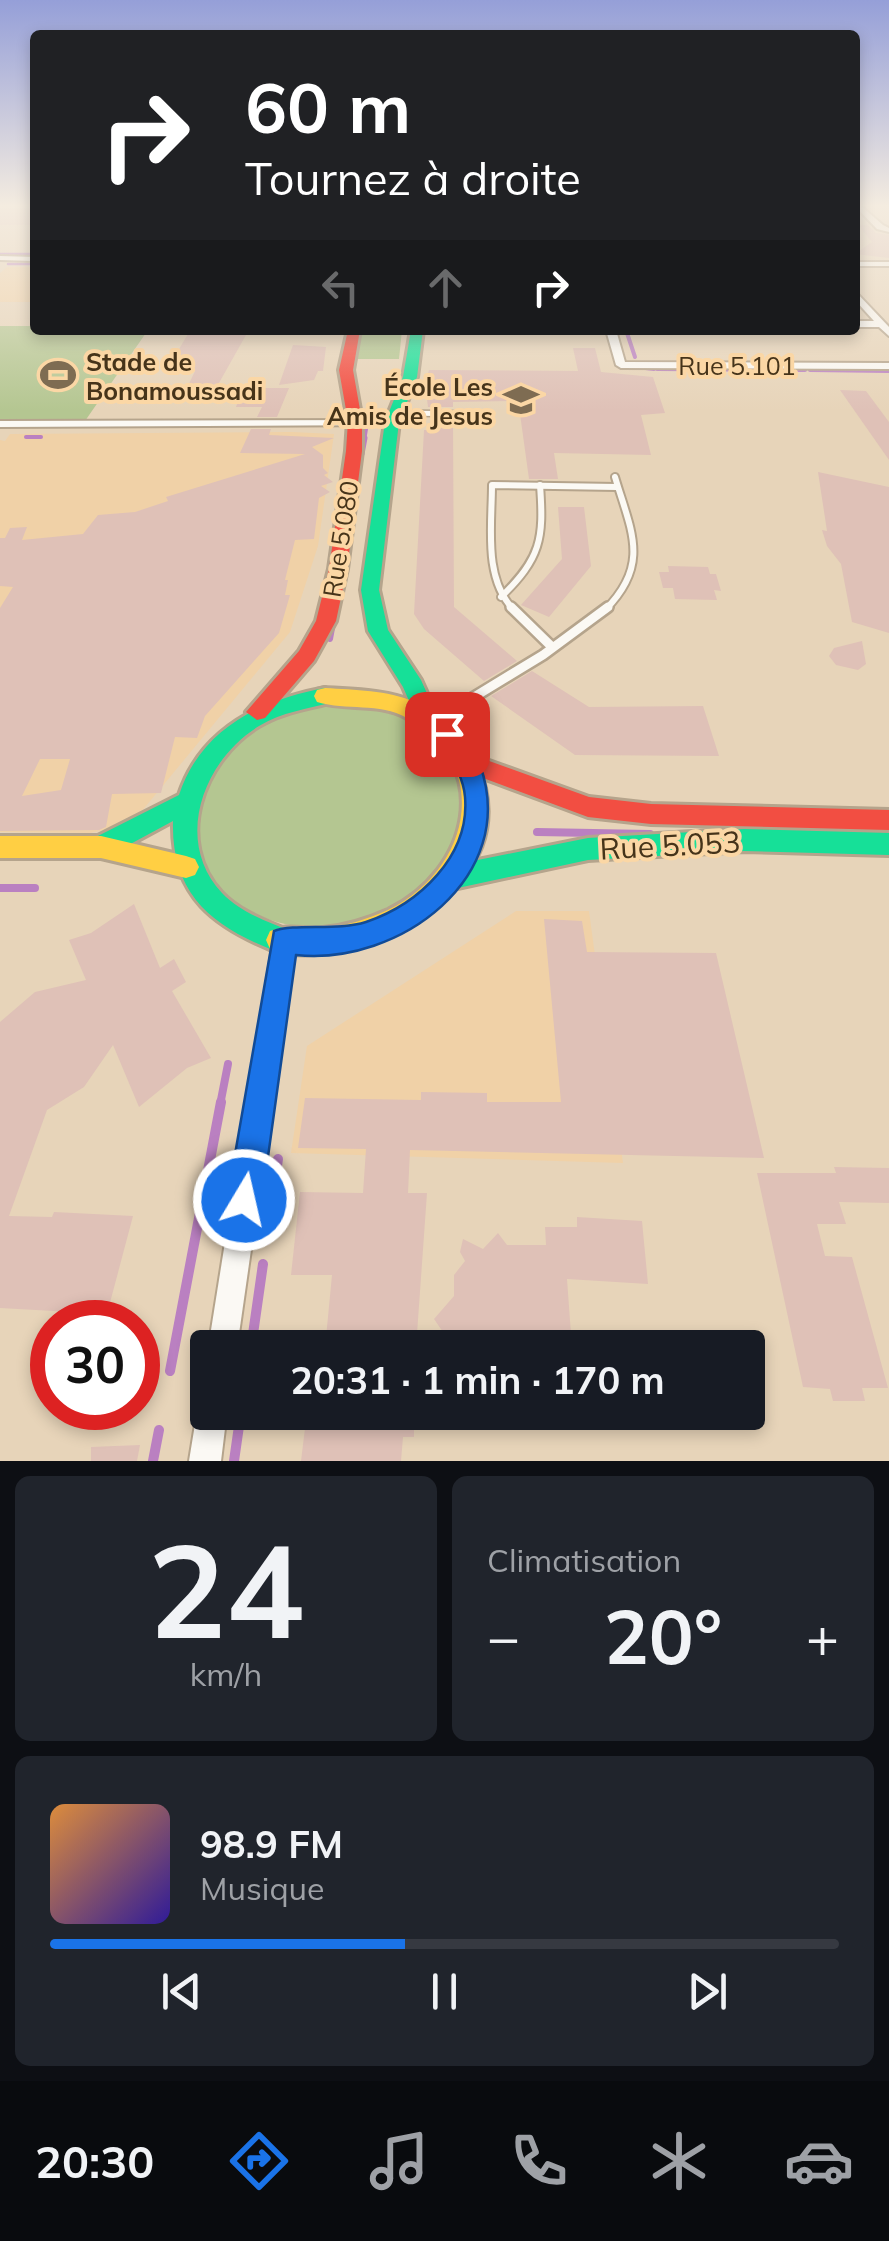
<!DOCTYPE html>
<html lang="fr">
<meta charset="utf-8">
<style>
:root{--surface:#171b24;--page:#20242c;--text:#f1f3f6;--muted:#9ea1a6;--line:#363941;--accent:#1a73e8}
body{margin:0;font-family:Mulish,sans-serif;background:var(--page);color:var(--text);height:100vh;display:flex;flex-direction:column;font-size:38px;white-space:nowrap}
*{box-sizing:border-box;margin:0}
p{font-size:32px;color:var(--muted)}
.icon{flex:none;width:55px;height:55px;fill:none;stroke:currentColor;stroke-width:2;stroke-linecap:round;stroke-linejoin:round}
.map{position:relative;height:1461px;overflow:hidden}
.drawer{display:flex;flex-direction:column;gap:15px;padding:15px;background:#0d0f14;flex:1}
.drawer>*{flex:none}
.hud{position:absolute;left:30px;top:30px;width:830px;height:305px;border-radius:10px;box-shadow:0 5px 15px #0003;background:#202124;color:#fff;overflow:hidden}
.speed{position:absolute;left:30px;top:1300px;display:flex;gap:20px;font-size:50px;font-weight:700;text-align:center}
.speed>*{display:grid;place-content:center;width:130px;height:130px;border-radius:50%;background:var(--surface);box-shadow:0 5px 15px #0003;line-height:1}
.speed .limit{border:15px solid #d22;background:#fff;color:#111}
.pin{position:absolute;display:grid;place-items:center;width:85px;height:85px;color:#fff;margin:-42px;border-radius:20px;box-shadow:0 5px 15px #0006}
.me{position:absolute;width:110px;margin:-55px;rotate:9deg;stroke-linejoin:round;filter:drop-shadow(0 0 8px #0008)}
.turn{display:flex;align-items:center;gap:35px;height:210px;padding:0 50px;font-size:45px}
.turn .icon{width:130px;height:130px;stroke-width:2.5}
.turn b{display:block;font-size:70px;line-height:85px}
.lanes{display:flex;align-items:center;height:95px;padding:0 50px;background:#0003;justify-content:center;gap:50px;direction:ltr}
.lanes .off{opacity:.35}
.big{font-size:75px;font-weight:700;line-height:1.1}
.drawer .tile{flex:1;display:flex;flex-direction:column;justify-content:center;gap:15px;min-width:0;padding:0 35px;border-radius:15px;background:var(--page)}
.drawer .dial{align-items:center;gap:0}
.dial b{font-size:130px;line-height:1}
.song{display:flex;align-items:center;gap:30px}
.cover{width:120px;height:120px;border-radius:15px;background:linear-gradient(135deg,hsl(30 70% 55%),hsl(250 70% 35%))}
.played{height:10px;border-radius:5px;background:linear-gradient(90deg,var(--accent) 45%,var(--line) 45%)}
.keys{display:flex;justify-content:space-around;direction:ltr}
.heat{display:flex;justify-content:space-between;align-items:center;font-size:55px;direction:ltr}
.drawer .tiles{flex:1;display:grid;gap:15px;grid-template-columns:1fr 1fr}
.tile:last-child{grid-column:span 2}
.trip{position:absolute;left:190px;top:1330px;width:575px;height:100px;border-radius:10px;background:var(--surface);box-shadow:0 5px 15px #0003;font-weight:700;line-height:100px;text-align:center}
.tab-bar{display:flex;height:160px;justify-content:space-around;align-items:center;background:#090b0e;color:var(--muted)}
.tab-bar .icon{width:70px;height:70px}
.tab-bar .active{color:var(--accent)}
.tab-bar b{font-size:45px;color:var(--text)}
.map>svg:first-child{display:block}
</style>
<div class="map">
<svg width="889" height="1461" viewBox="0 0 889 1461">
<rect width="100%" height="100%" fill="#e7d4b9"/>
<g fill="#f0d1a7">
<polygon points="7,267 35,267 35,302 0,302 0,273"/>
<polygon points="291,432 334,434 318,546 290,632 141,812 110,829 90,833 0,832 0,440 5,441 10,434"/>
<polygon points="516,911 589,911 623,1163 291,1153 307,1046"/>
</g>
<g fill="#b4c691">
<polygon points="0,326 35,326 35,330 148,330 85,421 0,420"/>
<polygon points="358,330 402,330 399,359 352,359"/>
<path d="M334,698C348,700 365,699 379,702C438,715 486,778 462,839C430,919 316,952 245,908C175,865 180,782 242,733C261,718 309,707 334,698Z"/>
</g>
<g fill="none" stroke-linecap="round" stroke-linejoin="round">
<g stroke="#ba80c1" stroke-width="2.5">
<polyline points="0,254 35,254"/>
<polyline points="8,264 34,264"/>
</g>
<g stroke="#ba80c1" stroke-width="4">
<polyline points="626,330 635,357"/>
<polyline points="619,365 654,369"/>
<polyline points="657,369 805,370"/>
<polyline points="810,370 889,371"/>
<polyline points="26,437 41,437"/>
<polyline points="364,441 367,423"/>
</g>
<polyline stroke="#ba80c1" stroke-width="5" points="362,454 365,438"/>
<polyline stroke="#ba80c1" stroke-width="6" points="330,639 333,623"/>
<g stroke="#ba80c1" stroke-width="8">
<polyline points="537,832 650,834"/>
<polyline points="0,888 35,888"/>
<polyline points="220,1105 228,1064"/>
</g>
<g stroke="#ba80c1" stroke-width="10">
<polyline points="266,1240 278,1159"/>
<polyline points="251,1348 263,1264"/>
<polyline points="170,1371 221,1102"/>
<polyline points="153,1461 159,1430"/>
<polyline points="234,1461 241,1412"/>
</g>
</g>
<g fill="#dfc1b7" fill-rule="evenodd">
<rect x="0" y="208" width="35" height="17"/>
<polygon points="858,225 868,225 876,233 889,235 889,258 855,254 872,242"/>
<polygon points="188,334 246,335 215,390 186,390 195,371 166,371"/>
<polygon points="293,345 326,347 323,371 318,371 314,380 279,385"/>
<polygon points="573,348 595,348 601,372 653,377 665,413 641,415 651,455 554,453 558,479 529,479 520,414 511,414 510,401 453,402 453,407 428,407 425,384 429,370 578,371"/>
<polygon points="243,387 254,388 289,388 277,417 257,417 262,407 236,407"/>
<polygon points="840,390 866,391 889,422 889,460"/>
<polygon points="430,420 453,420 454,607 517,661 484,681 424,629 414,614 424,430 431,430"/>
<path d="M251,429H271L269,435L334,438L312,447L323,455V468L328,473L324,475L333,482L321,486L330,492L319,498L314,539L295,540L285,580H288L285,595H290L279,633L205,716L197,738L175,737L161,793L112,794L106,827L99,830L0,831V608L13,587L0,586V538H5L10,528L27,527L22,540L83,534L98,515L135,512L168,501L166,497L305,454L240,453ZM40,759H70L61,790L22,796Z"/>
<polygon points="818,472 889,487 889,633 852,622 841,564 827,546 822,530 827,531"/>
<polygon points="558,507 584,507 591,566 549,617 521,605 562,559"/>
<polygon points="668,566 708,567 710,574 716,574 721,591 714,590 717,600 675,599 673,588 663,588 659,572 669,572"/>
<polygon points="862,641 866,664 858,670 836,665 829,656 834,648"/>
<polygon points="532,671 589,707 703,706 719,756 575,755 491,696"/>
<polygon points="134,904 160,968 174,959 186,982 172,991 211,1058 187,1068 139,1107 113,1045 84,1087 47,1110 9,1216 52,1217 54,1212 133,1216 107,1314 0,1308 0,1022 35,992 86,980 69,940 91,933"/>
<polygon points="544,919 582,921 587,952 716,953 764,1158 410,1150 408,1193 427,1193 416,1348 325,1348 332,1275 291,1275 300,1192 363,1193 366,1149 298,1148 305,1098 421,1100 421,1092 487,1093 487,1102 561,1102"/>
<polygon points="834,1167 889,1168 889,1203 839,1202 846,1224 817,1224 825,1256 852,1257 888,1388 862,1388 865,1401 833,1401 830,1389 803,1387 757,1173 836,1173"/>
<polygon points="577,1217 642,1221 648,1284 567,1279 572,1348 503,1348 490,1345 482,1335 472,1348 454,1348 434,1319 454,1296 454,1275 465,1261 460,1252 463,1239 483,1249 498,1233 507,1245 546,1245 545,1227 577,1227"/>
<polygon points="307,1412 414,1412 414,1437 403,1437 401,1461 301,1461"/>
<polygon points="140,1445 137,1461 91,1461 91,1447"/>
</g>
<g fill="none" stroke-linecap="round" stroke-linejoin="round">
<defs>
<polyline id="lane-far2" points="396,413 481,414"/>
<g id="lane-far1">
<path d="M501,597C541,558 544,539 540,485"/>
<path d="M514,610C483,579 492,525 492,485L617,487"/>
<path d="M605,610C651,564 631,531 615,477"/>
</g>
<g id="lane">
<polyline points="511,607 552,647"/>
<polyline points="433,722 543,655 608,607"/>
</g>
<g id="street">
<polygon points="855,206 861,206 883,225 889,228 889,232 877,229"/>
<polygon points="0,256 35,257 35,261 0,260"/>
<rect x="855" y="262" width="34" height="4"/>
<polygon points="855,291 889,327 889,336 879,327 855,327 855,321 874,321 855,300"/>
<polygon points="606,330 616,330 625,362 889,363 889,369 621,368 616,365"/>
<polygon points="396,420 398,422 392,425 0,427 0,421"/>
<polygon points="284,931 292,934 295,941 237,1348 208,1349 273,941 276,934"/>
<polygon points="208,1398 208,1412 227,1412 221,1461 189,1461 197,1412 201,1401"/>
</g>
<g id="fast">
<polygon points="411,330 423,330 417,377 399,422 379,590 388,630 421,680 438,718 427,726 419,724 403,687 368,631 361,590 385,422 403,377"/>
<path d="M325,688L336,696L333,702C307,709 282,712 259,726C203,760 173,841 222,893C240,912 266,921 290,931L294,940L290,949L280,953C215,928 171,897 173,821L110,855L101,858L92,855L88,847L92,839L179,795C201,728 261,700 325,688Z"/>
<polygon points="744,829 889,833 889,855 744,851 588,860 453,889 444,885 440,877 444,869 453,865 588,838"/>
</g>
<g id="slow">
<path d="M325,688C355,690 387,690 415,702C442,715 460,734 473,761C477,769 483,779 485,788C504,872 417,936 345,950C321,955 294,958 270,949L266,940L270,931C287,924 305,930 323,928C346,926 368,919 388,910C470,870 494,766 407,718C379,702 347,711 317,702L314,696L317,690Z"/>
<polygon points="0,836 101,836 186,856 195,859 199,867 195,875 186,878 101,858 0,858"/>
</g>
<g id="jam">
<polygon points="348,330 360,330 353,370 362,421 362,451 347,569 336,621 314,661 265,718 257,720 246,712 299,651 316,621 329,569 346,451 348,421 339,370"/>
<polygon points="467,753 589,797 651,804 889,810 889,830 651,824 588,817 459,769 455,762 459,755"/>
</g>
</defs>
<use href="#lane-far2" stroke="#b5a48c" stroke-width="8"/>
<use href="#lane-far1" stroke="#b5a48c" stroke-width="10"/>
<use href="#lane" stroke="#b5a48c" stroke-width="14"/>
<use href="#street" stroke="#b5a48c" stroke-width="4"/>
<use href="#fast" stroke="#b5a48c" stroke-width="6"/>
<use href="#slow" stroke="#b5a48c" stroke-width="6"/>
<use href="#jam" stroke="#b5a48c" stroke-width="6"/>
<use href="#lane-far2" stroke="#fbf9f4" stroke-width="5"/>
<use href="#lane-far1" stroke="#fbf9f4" stroke-width="6"/>
<use href="#lane" stroke="#fbf9f4" stroke-width="9"/>
<use href="#street" fill="#fbf9f4" fill-rule="evenodd"/>
<use href="#fast" fill="#16e098" fill-rule="evenodd"/>
<use href="#slow" fill="#ffcf43" fill-rule="evenodd"/>
<use href="#jam" fill="#f24e42" fill-rule="evenodd"/>
</g>
<linearGradient id="sky" x2="0" y2="1"><stop stop-color="#959fd8"/><stop offset="0.5" stop-color="#f4ece0"/><stop offset="1" stop-color="#f4ece0" stop-opacity="0"/></linearGradient>
<rect width="889" height="411" fill="url(#sky)"/>
<path fill="#1a73e8" stroke="#114b97" stroke-width="2.5" d="M447,725C461,729 475,751 480,765C520,877 399,966 296,955L262,1200L257,1212L244,1217L232,1212L227,1200L274,931C295,923 338,931 366,922C419,904 470,856 465,797C463,772 447,755 435,734Z"/>
<defs>
<symbol id="stadium-bare" viewBox="-9 -9 18 18"><path d="M0-5a6.5 5 0 1 0 0 10a6.5 5 0 1 0 0-10ZM-3.5-1.8h7v3.6h-7Z" fill="#7e6c52" stroke="#fbd7a5" stroke-width="2.5" paint-order="stroke"/></symbol>
<symbol id="school-bare" viewBox="-9 -9 18 18"><path d="M0-5L7-2L0 1L-7-2ZM-4 1L0 2.5L4 1V4Q0 6-4 4Z" fill="#7e6c52" stroke="#fbd7a5" stroke-width="2.5" paint-order="stroke"/></symbol>
</defs>
<g fill-rule="evenodd">
<use href="#stadium-bare" x="33" y="350" width="50" height="50"/>
<use href="#school-bare" x="496" y="375" width="50" height="50"/>
</g>
<g text-anchor="middle" dominant-baseline="central" stroke-width="8" stroke-linejoin="round" paint-order="stroke">
<g font-size="25" font-weight="bold" fill="#46341a" stroke="#fbd7a5" text-anchor="start">
<text x="86" y="361">Stade de<tspan x="86" dy="29">Bonamoussadi</tspan></text>
<text x="493" y="386" text-anchor="end">École Les<tspan x="493" dy="29">Amis de Jesus</tspan></text>
</g>
<g font-size="25" fill="#46341a" stroke="#fbd7a5">
<text x="737" y="365">Rue 5.101</text>
<text transform="translate(340 539) rotate(-81)">Rue 5.080</text>
</g>
<g font-size="30" fill="#46341a" stroke="#fbd7a5">
<text transform="translate(670 845) rotate(-3)">Rue 5.053</text>
</g>
</g>
</svg>
<div class="speed"><div class="limit">30</div></div>
<div class="pin" style="left:447px;top:734px;background:#d93025"><svg class="icon" aria-label="arrive" viewBox="0 0 24 24"><path d="M6 21V4h12l-3 4 3 4H6"/></svg></div>
<svg class="me" style="left:244px;top:1200px" viewBox="-20 -20 40 40"><circle r="17" fill="#1a73e8" stroke="#fff" stroke-width="3"/><path d="M0-11L8 9 0 5-8 9z" fill="#fff"/></svg>
<div class="trip">20:31 · 1 min · 170 m</div>
<div class="hud">
<div class="turn"><svg class="icon" aria-label="right" viewBox="0 0 24 24"><path d="M7 20v-9h11M14 6l5 5-5 5"/></svg><div><b>60 m</b>Tournez à droite</div></div>
<div class="lanes"><svg class="icon off" aria-label="left" viewBox="0 0 24 24"><path d="M17 20v-9H6M10 6l-5 5 5 5"/></svg><svg class="icon off" aria-label="ahead" viewBox="0 0 24 24"><path d="M12 20V5M6 11l6-6 6 6"/></svg><svg class="icon" aria-label="right" viewBox="0 0 24 24"><path d="M7 20v-9h11M14 6l5 5-5 5"/></svg></div>
</div>
</div>
<section class="drawer">
<div class="tiles">
<div class="tile dial"><b>24</b><p>km/h</p></div>
<div class="tile"><p>Climatisation</p>
<div class="heat"><a>−</a><b class="big">20°</b><a>+</a></div>
</div>
<div class="tile">
<div class="song"><i class="cover"></i><div><b>98.9 FM</b><p>Musique</p></div></div>
<div class="played"></div>
<div class="keys"><svg class="icon" aria-label="previous" viewBox="0 0 24 24"><path d="M18 5L8 12l10 7zM5 5v14"/></svg><svg class="icon" aria-label="pause" viewBox="0 0 24 24"><path d="M8 5v14M16 5v14"/></svg><svg class="icon" aria-label="next" viewBox="0 0 24 24"><path d="M6 5l10 7-10 7zM19 5v14"/></svg></div>
</div>
</div>
</section>
<nav class="tab-bar">
<b>20:30</b>
<svg class="icon active" aria-label="directions" viewBox="0 0 24 24"><path d="M12 3l9 9-9 9-9-9zM9 14v-3h6M13 9l2 2-2 2"/></svg>
<svg class="icon" aria-label="music" viewBox="0 0 24 24"><path d="M9 18V5l10-2v13"/><circle cx="6" cy="18" r="3"/><circle cx="16" cy="16" r="3"/></svg>
<svg class="icon" aria-label="phone" viewBox="0 0 24 24"><path d="M5 4h4l2 5-3 2q2 4 5 5l2-3 5 2v4C11 20 4 13 5 4z"/></svg>
<svg class="icon" aria-label="climate" viewBox="0 0 24 24"><path d="M12 3v18M4 7l16 10M4 17L20 7"/></svg>
<svg class="icon" aria-label="car" viewBox="0 0 24 24"><path d="M5 17H2v-5l4-1 3-4h7l3 4 3 1v5h-3M9 17h6M6 11h13"/><circle cx="7" cy="17" r="2"/><circle cx="17" cy="17" r="2"/></svg>
</nav>
